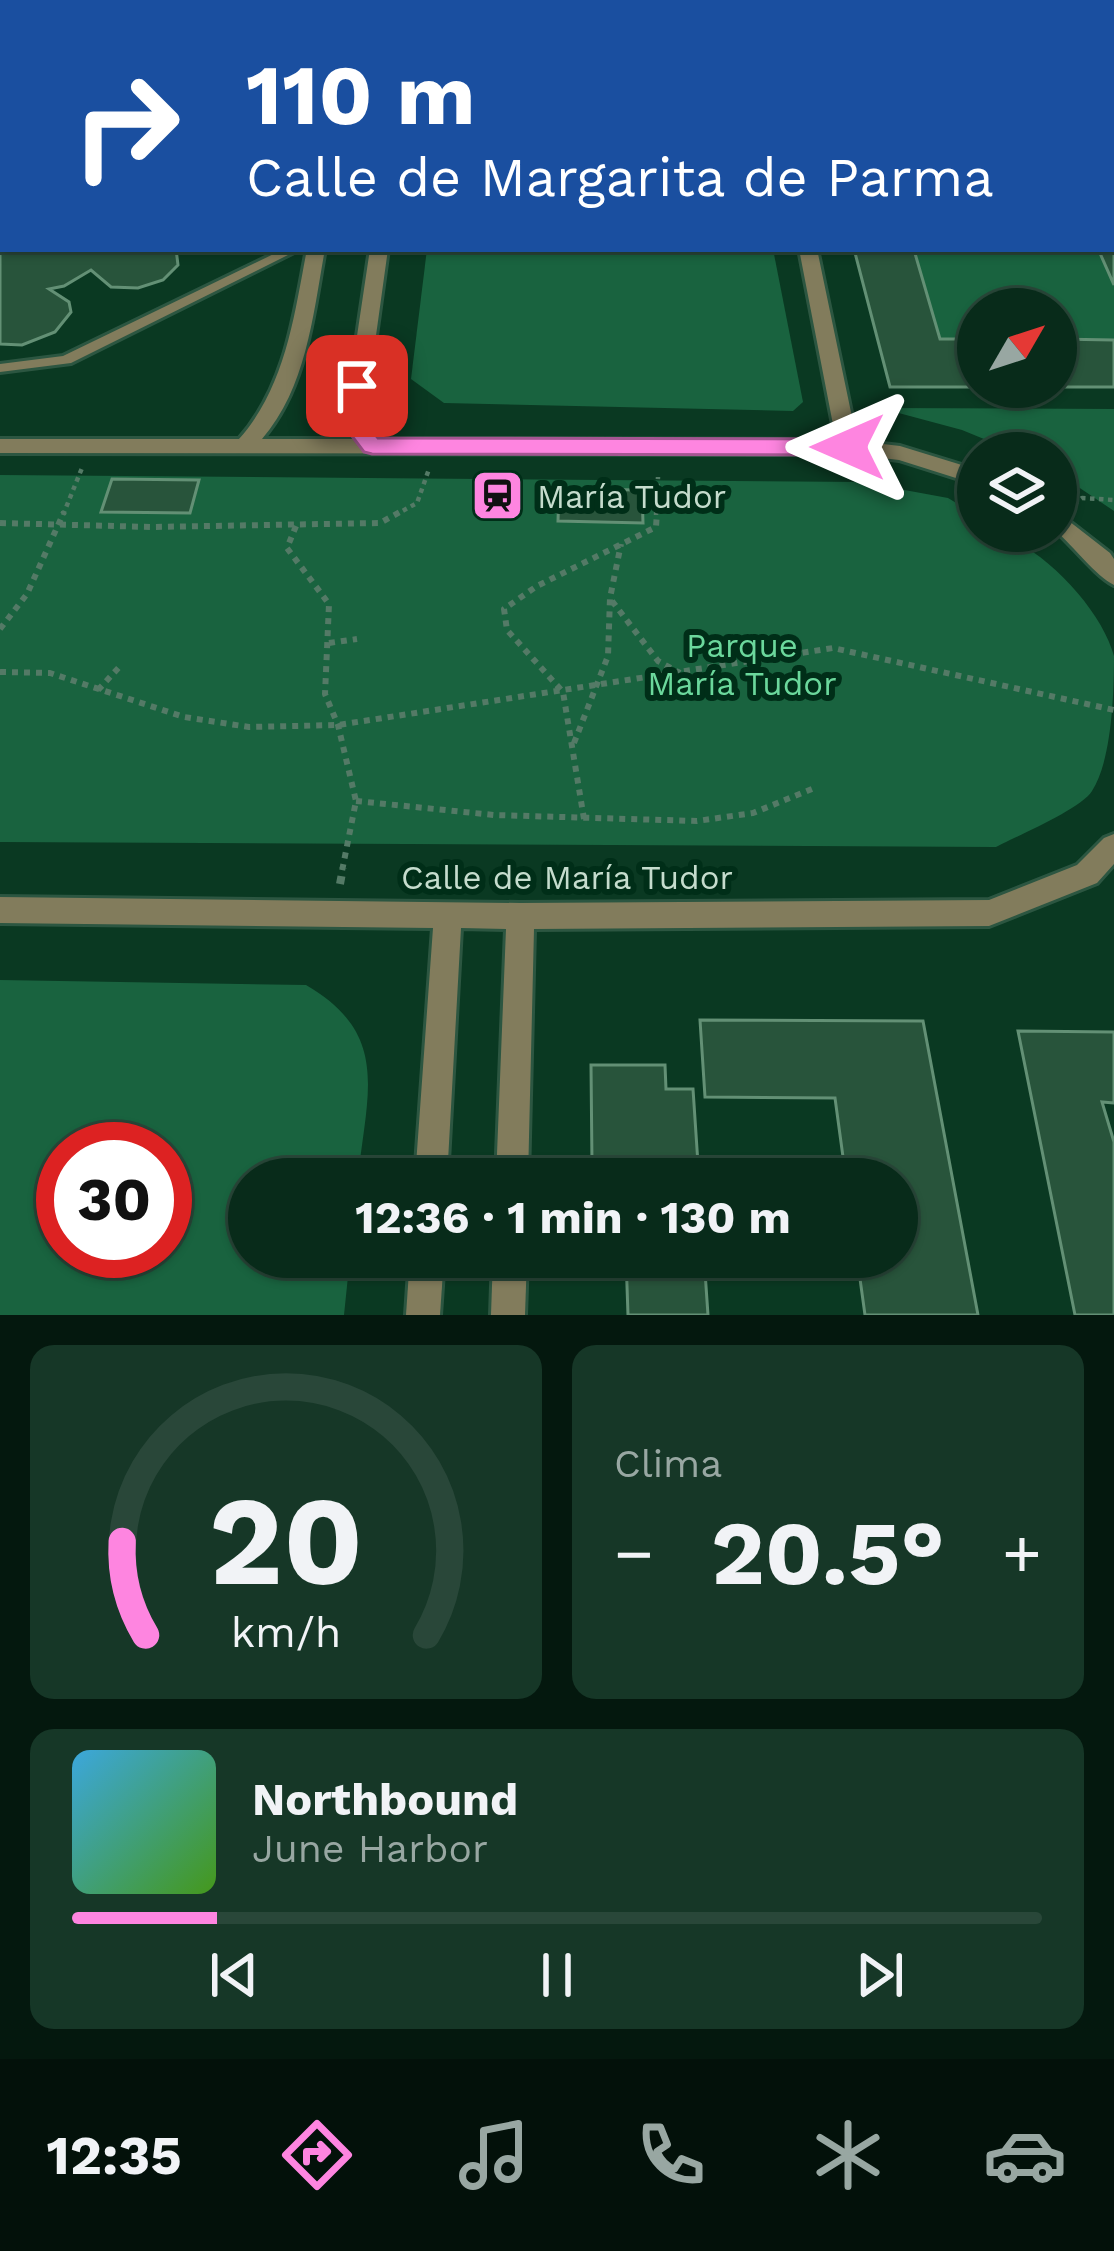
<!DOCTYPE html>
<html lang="es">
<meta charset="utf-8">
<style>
:root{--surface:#082b1a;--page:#163727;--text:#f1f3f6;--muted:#98a7a2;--line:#294739;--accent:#fe85e0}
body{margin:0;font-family:"Work Sans",sans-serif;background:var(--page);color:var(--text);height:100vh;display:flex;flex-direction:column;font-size:45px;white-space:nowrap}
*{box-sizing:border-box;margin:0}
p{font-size:39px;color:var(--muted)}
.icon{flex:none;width:66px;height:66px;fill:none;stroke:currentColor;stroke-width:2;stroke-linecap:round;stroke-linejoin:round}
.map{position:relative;height:1315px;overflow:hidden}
.panel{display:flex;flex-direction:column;gap:30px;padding:30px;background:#04180e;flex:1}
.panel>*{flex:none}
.top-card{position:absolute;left:0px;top:0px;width:1116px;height:252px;box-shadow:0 3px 9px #0004,0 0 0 3px var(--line);background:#1a4fa0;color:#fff;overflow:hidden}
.needle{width:78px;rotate:51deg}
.tools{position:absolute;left:957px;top:288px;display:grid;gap:24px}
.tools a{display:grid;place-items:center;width:120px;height:120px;border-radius:50%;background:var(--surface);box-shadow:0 3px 9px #0004,0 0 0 3px var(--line);font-size:60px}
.speed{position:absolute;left:36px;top:1122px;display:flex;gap:24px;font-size:60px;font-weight:700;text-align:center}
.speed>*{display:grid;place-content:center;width:156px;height:156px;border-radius:50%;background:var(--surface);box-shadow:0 3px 9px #0004,0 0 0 3px var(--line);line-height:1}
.speed .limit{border:18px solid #d22;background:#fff;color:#111}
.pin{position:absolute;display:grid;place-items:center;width:102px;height:102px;color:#fff;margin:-51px;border-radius:24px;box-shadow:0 6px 18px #0006}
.me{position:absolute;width:132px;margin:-66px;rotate:270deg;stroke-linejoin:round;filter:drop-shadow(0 0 9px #0008)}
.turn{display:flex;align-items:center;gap:42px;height:252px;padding:0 48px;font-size:54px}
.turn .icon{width:156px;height:156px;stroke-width:2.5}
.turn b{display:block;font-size:84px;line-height:102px}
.big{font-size:90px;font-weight:700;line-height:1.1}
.panel .tile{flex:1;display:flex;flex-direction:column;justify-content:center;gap:18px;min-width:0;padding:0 42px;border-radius:24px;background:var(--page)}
.panel .dial{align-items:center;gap:0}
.dial svg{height:312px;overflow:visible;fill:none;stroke:var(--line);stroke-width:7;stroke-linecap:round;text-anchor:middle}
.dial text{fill:var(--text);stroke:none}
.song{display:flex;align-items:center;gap:36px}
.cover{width:144px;height:144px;border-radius:18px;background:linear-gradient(135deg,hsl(200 70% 55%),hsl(100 70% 35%))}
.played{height:12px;border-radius:6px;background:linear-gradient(90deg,var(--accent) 15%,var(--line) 15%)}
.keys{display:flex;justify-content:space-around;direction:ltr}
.heat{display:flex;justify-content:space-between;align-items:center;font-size:66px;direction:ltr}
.panel .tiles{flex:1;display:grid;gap:30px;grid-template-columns:1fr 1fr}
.tile:last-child{grid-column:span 2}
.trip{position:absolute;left:228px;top:1158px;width:690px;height:120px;border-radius:60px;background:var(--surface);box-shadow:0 3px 9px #0004,0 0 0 3px var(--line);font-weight:700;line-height:120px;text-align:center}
.dock{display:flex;height:192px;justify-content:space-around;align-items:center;background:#03110a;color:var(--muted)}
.dock .icon{width:84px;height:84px}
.dock .selected{color:var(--accent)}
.dock b{font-size:54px;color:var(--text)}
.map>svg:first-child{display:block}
</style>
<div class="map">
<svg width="1114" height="1315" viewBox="0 0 1114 1315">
<rect width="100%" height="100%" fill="#0a3922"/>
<g fill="#19633f" fill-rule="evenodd">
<polygon points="427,249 773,249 803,402 793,411 444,403 411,379"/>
<polygon points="914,250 1099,251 1114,285 1114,340 1056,339 1056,309 978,309 978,339 940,339"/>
<polygon points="880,408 1114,409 1114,511 1056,472 1056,453 1018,453 962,430"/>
<path d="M0,475L861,482L948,498L978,516V531C1030,531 1101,606 1114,656C1114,693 1112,760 1092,791C1081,809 1017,836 996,847L0,842Z"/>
<path d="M0,980L306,985C392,1035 366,1095 358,1179H249V1257H350L344,1315H0ZM165,1149V1251H63V1149Z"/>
</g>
<g fill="#28543b" stroke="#639075" stroke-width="3">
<polygon points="0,0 157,0 163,3 3,3 3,159"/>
<polygon points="0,158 3,249 176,249 178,265 163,280 138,288 111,287 91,270 64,286 49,289 69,302 71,312 55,332 22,345 0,344"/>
<polygon points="1114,212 1114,285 1099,251 914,250 940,339 978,339 978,387 890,387 854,249 1113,249"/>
<polygon points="1056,339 1114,340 1114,387 1038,387 1056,387"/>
<polygon points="112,479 199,480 190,513 101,512"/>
<polygon points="559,489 642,490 643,523 558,521"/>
<polygon points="700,1020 923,1021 978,1315 865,1315 857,1257 897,1257 897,1179 846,1179 835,1098 705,1097"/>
<polygon points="1018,1031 1114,1032 1114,1103 1102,1102 1114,1142 1114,1315 1075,1315"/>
<polygon points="591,1065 665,1065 666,1089 693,1089 699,1179 624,1179 623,1164 592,1164"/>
<polygon points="626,1257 704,1257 708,1315 628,1315"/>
</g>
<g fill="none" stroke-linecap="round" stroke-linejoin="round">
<defs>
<g id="lane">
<polygon points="238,0 248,0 249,3 239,3"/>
<polygon points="309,0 319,0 317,3 307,3"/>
<polygon points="284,249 300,249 71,363 0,372 0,364 63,356"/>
</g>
<g id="street">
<polygon points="368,0 382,0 367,3"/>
<rect x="412" y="0" width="14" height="3"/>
<polygon points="753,0 767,0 768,3 754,3"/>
<polygon points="775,0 812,0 814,3 777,3"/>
<polygon points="943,0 980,0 982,3 945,3"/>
<path d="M307,249H325C313,314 307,387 262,439H356L344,423L370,249H388L364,422L378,439L836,440L799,249H817L857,441L900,446L978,470V485L899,460L848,454L0,453V439H239C286,386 294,316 307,249Z"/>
<path d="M1056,511L1110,553L1114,559V585C1096,576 1073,546 1056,531Z"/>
<polygon points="1114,834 1114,864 1097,883 989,926 534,929 528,1179 496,1179 506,929 461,928 447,1179 415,1179 433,928 0,923 0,897 520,903 989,900 1077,865 1104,838"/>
<polygon points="410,1257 444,1257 440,1315 406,1315"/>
<polygon points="493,1257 527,1257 525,1315 491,1315"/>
</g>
<g id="secondary">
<rect x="1090" y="0" width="14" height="3"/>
<rect x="1113" y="35" width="1" height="10"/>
</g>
</defs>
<use href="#lane" stroke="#2c5641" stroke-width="6"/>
<use href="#street" stroke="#2c5641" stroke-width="6"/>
<use href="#secondary" stroke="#2c5641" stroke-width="6"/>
<g stroke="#547a66" stroke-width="4.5" stroke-dasharray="4.5 4.5" stroke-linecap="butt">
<polyline points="505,0 515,3"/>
<polyline points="1074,504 1082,498 1114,500"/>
<polyline points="63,515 82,468"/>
<polyline points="395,515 417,503 429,469"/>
<polyline points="656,515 658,477"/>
</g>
<g stroke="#547a66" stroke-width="6" stroke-dasharray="6 6" stroke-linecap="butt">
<polyline points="0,523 152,527 380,523 400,512"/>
<polyline points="296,526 287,548 329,604 325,694 338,725 356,801 342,871"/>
<polyline points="612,601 658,661 680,673"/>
<polyline points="0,629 27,594 64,512"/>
<polyline points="329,643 357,639"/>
<polyline points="0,672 50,673 184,717 249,727 338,725 833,648 1114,710"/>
<polyline points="98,690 122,664"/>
<polyline points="574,743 608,656 610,598 621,544"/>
<polyline points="356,801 494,815 697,821 753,813 812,789"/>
<polyline points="584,819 563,692 507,630 504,609 537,586 656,527 657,512"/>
</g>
<polyline stroke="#547a66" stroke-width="8" stroke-dasharray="8 8" stroke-linecap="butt" points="340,884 343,868"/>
<use href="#lane" fill="#827c5c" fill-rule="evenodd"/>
<use href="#street" fill="#827c5c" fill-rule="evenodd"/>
<use href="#secondary" fill="#b2a673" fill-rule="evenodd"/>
</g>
<polygon fill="#fe85e0" stroke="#a55692" stroke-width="3" points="357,378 369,386 365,422 378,438 848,439 860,447 848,455 372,454 364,452 342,423 346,386"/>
<defs>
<symbol id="station-square" viewBox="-11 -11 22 22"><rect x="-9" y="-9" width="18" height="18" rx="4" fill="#fe85e0" stroke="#002e18"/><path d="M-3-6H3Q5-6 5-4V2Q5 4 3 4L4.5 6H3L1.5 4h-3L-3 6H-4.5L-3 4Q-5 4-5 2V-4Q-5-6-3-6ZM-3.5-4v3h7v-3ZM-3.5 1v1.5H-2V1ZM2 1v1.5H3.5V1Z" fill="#111"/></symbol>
</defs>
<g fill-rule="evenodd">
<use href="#station-square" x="468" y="466" width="59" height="59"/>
</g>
<g text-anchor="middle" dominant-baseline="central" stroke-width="12" stroke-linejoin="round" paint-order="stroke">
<g font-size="33" fill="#c5dccd" stroke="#002e18" text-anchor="start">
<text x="537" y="496">María Tudor</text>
</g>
<g font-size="33" fill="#6bd89c" stroke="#002e18">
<text x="742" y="645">Parque<tspan x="742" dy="38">María Tudor</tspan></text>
</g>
<g font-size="33" fill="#c5dccd" stroke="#002e18">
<text x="567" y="877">Calle de María Tudor</text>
</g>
</g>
</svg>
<div class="tools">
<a><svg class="needle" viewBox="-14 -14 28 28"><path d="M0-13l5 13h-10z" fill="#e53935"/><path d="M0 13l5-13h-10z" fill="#98a7a2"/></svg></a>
<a><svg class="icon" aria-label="layers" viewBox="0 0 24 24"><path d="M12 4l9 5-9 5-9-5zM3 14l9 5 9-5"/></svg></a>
</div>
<div class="speed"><div class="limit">30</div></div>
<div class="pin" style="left:357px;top:386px;background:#d93025"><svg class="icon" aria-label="arrive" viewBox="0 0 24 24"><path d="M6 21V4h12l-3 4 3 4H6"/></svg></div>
<svg class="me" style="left:848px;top:447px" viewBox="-20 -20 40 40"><path d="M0-17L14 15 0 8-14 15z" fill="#fe85e0" stroke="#fff" stroke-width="4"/></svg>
<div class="trip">12:36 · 1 min · 130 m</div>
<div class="top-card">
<div class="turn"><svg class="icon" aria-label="right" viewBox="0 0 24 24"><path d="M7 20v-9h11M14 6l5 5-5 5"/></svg><div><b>110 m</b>Calle de Margarita de Parma</div></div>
</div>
</div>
<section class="panel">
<div class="tiles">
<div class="tile dial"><svg viewBox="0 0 100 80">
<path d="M14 69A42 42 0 1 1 86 69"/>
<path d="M14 69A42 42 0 0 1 8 45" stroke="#fe85e0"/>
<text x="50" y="56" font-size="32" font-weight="700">20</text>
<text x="50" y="72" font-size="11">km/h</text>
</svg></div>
<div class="tile"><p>Clima</p>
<div class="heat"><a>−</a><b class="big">20.5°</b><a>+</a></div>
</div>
<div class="tile">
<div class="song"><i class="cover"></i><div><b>Northbound</b><p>June Harbor</p></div></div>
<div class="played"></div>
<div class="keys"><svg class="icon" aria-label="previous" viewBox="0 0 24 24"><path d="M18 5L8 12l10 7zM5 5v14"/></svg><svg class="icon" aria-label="pause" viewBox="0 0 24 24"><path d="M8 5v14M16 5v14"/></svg><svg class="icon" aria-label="next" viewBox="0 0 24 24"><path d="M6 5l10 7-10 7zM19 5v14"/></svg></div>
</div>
</div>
</section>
<nav class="dock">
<b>12:35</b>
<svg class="icon selected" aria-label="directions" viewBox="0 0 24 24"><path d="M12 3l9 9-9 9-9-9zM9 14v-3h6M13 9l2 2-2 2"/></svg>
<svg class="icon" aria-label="music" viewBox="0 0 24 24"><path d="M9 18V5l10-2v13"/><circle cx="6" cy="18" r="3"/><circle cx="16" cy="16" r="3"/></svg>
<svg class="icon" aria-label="phone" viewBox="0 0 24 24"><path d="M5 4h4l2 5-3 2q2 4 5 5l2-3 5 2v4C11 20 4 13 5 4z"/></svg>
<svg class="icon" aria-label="climate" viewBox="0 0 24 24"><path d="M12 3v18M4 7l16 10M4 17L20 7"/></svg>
<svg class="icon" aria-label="car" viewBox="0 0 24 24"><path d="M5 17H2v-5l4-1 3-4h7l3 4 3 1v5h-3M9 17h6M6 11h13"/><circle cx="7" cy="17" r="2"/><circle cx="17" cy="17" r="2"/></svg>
</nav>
